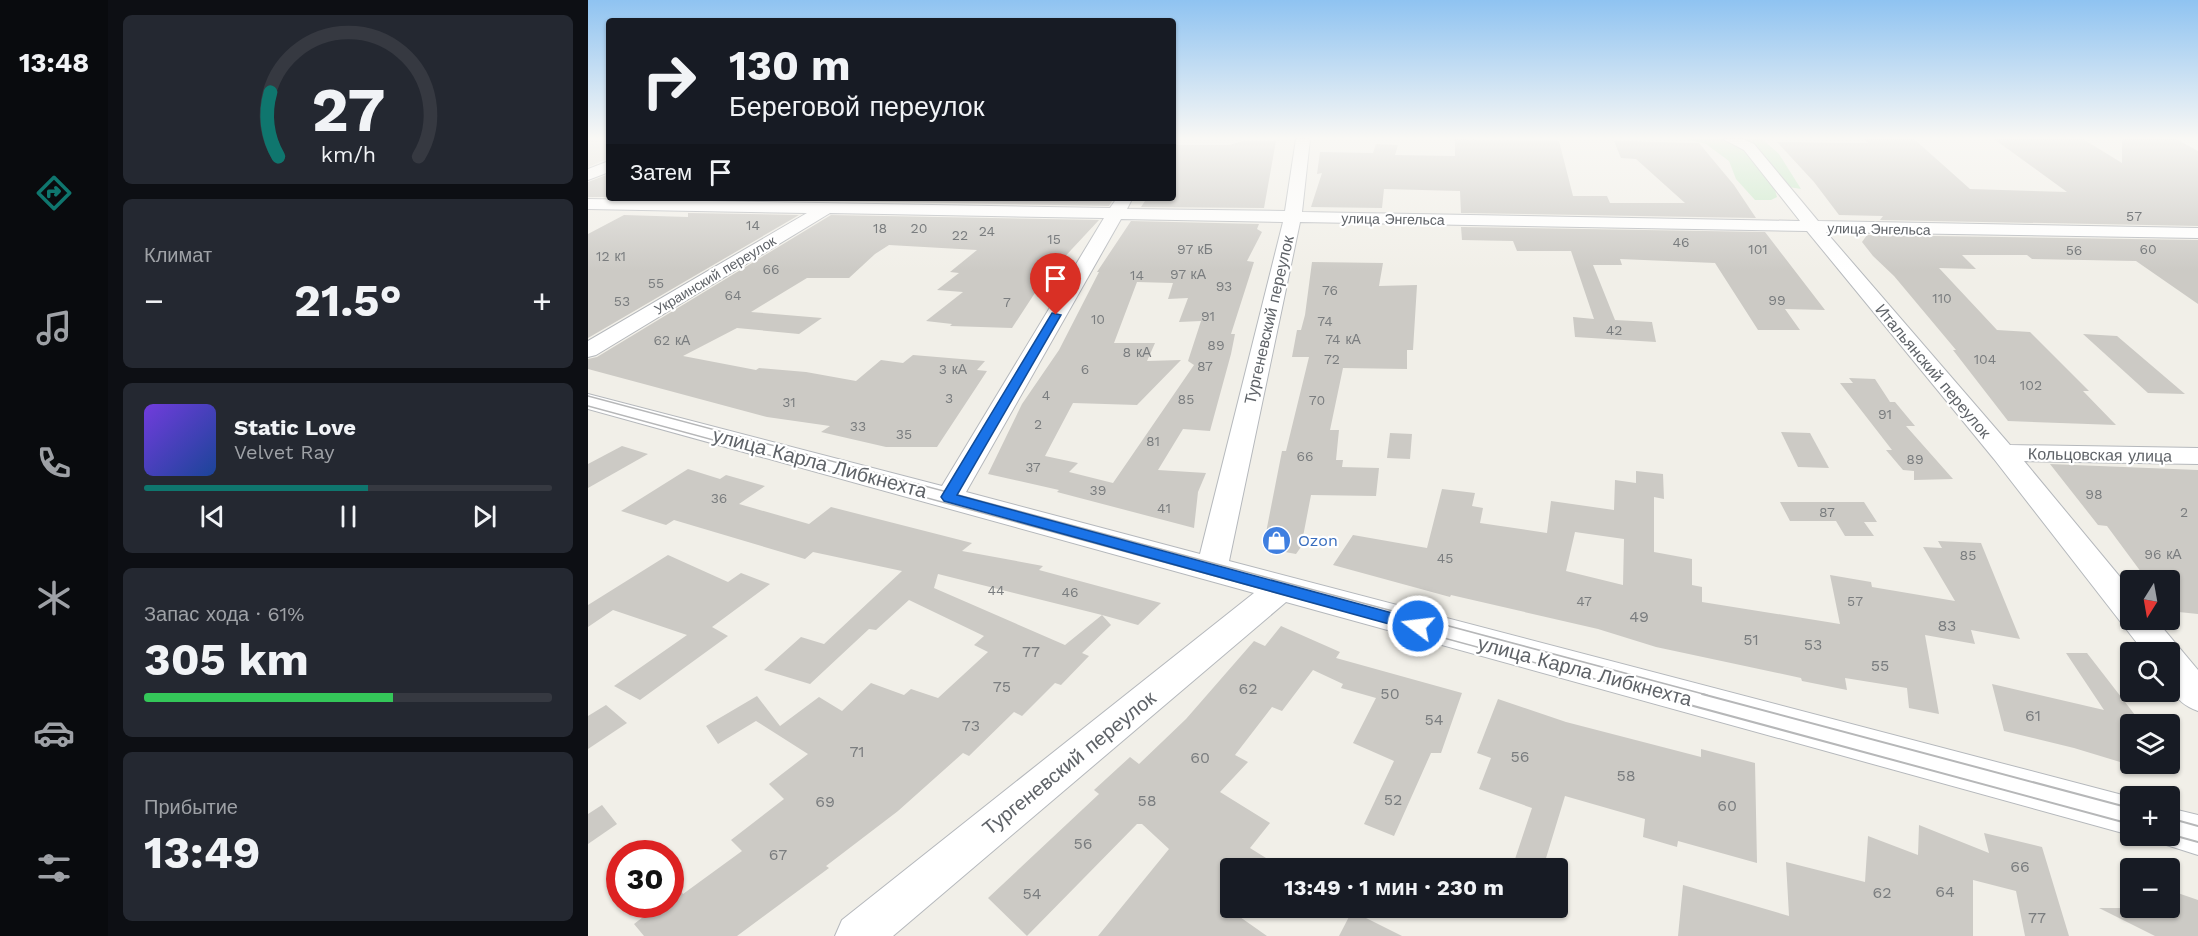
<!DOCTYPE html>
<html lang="ru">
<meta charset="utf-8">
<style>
:root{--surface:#171b24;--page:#242831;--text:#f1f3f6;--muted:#9ea1a6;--line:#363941;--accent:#0f766e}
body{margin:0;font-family:"Work Sans",sans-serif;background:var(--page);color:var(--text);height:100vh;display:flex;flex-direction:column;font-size:22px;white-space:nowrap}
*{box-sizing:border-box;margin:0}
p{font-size:20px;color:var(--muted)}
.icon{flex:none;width:33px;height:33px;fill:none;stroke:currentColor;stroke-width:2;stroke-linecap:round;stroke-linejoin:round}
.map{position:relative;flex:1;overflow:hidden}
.drawer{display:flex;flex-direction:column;gap:15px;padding:15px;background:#0d0f14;width:480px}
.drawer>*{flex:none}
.guide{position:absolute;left:18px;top:18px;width:570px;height:183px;border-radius:6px;box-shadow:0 2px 4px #0004;background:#171b24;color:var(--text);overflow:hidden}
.needle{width:39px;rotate:191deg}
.buttons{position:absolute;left:1532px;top:570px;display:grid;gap:12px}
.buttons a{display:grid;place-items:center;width:60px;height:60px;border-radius:6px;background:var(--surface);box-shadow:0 2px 4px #0004;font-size:30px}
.speed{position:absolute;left:18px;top:840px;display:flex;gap:12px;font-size:30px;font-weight:700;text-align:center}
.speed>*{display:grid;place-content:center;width:78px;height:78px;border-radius:50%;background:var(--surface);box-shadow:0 2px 4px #0004;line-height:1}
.speed .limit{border:9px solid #d22;background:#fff;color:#111}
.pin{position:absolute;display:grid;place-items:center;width:51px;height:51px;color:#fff;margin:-62px -26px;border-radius:50% 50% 50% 0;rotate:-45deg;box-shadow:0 0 6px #0007}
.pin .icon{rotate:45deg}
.me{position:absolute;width:66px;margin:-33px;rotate:285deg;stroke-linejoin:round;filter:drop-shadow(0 0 4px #0008)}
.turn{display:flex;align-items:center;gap:21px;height:126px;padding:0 24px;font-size:27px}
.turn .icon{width:78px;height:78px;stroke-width:2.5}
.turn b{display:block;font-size:42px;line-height:51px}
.then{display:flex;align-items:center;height:57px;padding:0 24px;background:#0003;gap:12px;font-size:22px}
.big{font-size:45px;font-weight:700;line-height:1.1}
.drawer .tile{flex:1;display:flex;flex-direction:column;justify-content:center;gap:9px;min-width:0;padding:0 21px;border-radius:9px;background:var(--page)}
.drawer .dial{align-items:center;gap:0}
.dial svg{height:156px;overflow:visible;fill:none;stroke:var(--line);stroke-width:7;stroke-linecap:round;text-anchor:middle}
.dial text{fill:var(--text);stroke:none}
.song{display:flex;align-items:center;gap:18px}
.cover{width:72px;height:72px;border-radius:9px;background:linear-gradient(135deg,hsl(260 70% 55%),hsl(220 70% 35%))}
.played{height:6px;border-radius:3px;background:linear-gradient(90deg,var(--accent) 55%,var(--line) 55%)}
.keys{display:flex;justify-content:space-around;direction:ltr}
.heat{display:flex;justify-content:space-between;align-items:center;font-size:33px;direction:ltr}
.charge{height:9px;border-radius:4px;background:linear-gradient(90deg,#34c759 61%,var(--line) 0)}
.trip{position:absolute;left:632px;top:858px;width:348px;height:60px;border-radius:6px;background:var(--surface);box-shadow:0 2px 4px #0004;font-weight:700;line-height:60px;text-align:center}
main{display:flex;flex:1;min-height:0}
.tab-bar{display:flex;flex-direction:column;width:108px;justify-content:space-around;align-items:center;background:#090b0e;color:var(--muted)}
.tab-bar .icon{width:42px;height:42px}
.tab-bar .active{color:var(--accent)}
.tab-bar b{font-size:27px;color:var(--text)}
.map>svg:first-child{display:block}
</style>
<main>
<nav class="tab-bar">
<b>13:48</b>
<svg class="icon active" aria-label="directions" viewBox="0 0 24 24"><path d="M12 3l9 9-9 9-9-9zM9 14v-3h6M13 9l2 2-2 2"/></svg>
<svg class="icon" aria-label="music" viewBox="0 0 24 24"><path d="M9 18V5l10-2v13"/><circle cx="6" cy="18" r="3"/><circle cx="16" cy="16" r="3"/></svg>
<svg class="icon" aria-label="phone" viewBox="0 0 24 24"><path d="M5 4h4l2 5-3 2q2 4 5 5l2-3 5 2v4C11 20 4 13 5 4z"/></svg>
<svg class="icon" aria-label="climate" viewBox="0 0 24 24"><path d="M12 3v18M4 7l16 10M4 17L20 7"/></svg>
<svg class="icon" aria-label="car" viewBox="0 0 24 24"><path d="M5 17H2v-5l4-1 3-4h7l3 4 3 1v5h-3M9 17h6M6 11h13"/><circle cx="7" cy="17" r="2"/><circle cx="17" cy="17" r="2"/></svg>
<svg class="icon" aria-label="filters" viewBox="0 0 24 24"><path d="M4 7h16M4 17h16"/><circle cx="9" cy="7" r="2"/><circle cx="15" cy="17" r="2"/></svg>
</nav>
<section class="drawer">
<div class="tile dial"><svg viewBox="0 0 100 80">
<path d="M14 69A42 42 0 1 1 86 69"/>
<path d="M14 69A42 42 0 0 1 10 36" stroke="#0f766e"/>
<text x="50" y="56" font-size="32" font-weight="700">27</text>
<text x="50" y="72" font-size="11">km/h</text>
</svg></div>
<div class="tile"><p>Климат</p>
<div class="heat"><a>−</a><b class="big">21.5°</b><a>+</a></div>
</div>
<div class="tile">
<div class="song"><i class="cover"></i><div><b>Static Love</b><p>Velvet Ray</p></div></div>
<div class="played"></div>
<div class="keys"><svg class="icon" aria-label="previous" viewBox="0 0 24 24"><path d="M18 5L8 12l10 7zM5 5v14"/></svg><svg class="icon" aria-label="pause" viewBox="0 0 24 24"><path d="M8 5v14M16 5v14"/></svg><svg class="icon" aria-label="next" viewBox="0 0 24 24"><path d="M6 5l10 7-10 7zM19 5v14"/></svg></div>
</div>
<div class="tile"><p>Запас хода · 61%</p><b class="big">305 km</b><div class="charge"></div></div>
<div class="tile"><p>Прибытие</p><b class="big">13:49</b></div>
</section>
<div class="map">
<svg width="1610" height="936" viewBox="0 0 1610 936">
<rect width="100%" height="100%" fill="#f1efe8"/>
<polygon fill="#e1ded6" points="0,139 21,139 21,158 0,167"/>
<polygon fill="#c5e8c5" points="1098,139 1174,139 1191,154 1213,189 1201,187 1161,149 1144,143 1158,152 1185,183 1189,197 1183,200 1167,200 1148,179 1141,161 1118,144"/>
<g fill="#cccac5" fill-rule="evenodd">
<polygon points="867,139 971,141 985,196 1019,196 1022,203 1097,203 1048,159 1033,158 1026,141 1111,143 1146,185 1168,218 873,213 872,191 796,189 794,208 723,207 734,173 729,174 732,152 785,153 788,144 810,145 807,155 867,156"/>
<polygon points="1276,139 1326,139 1382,189 1479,192 1406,139 1495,139 1534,163 1534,139 1588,139 1610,151 1610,226 1292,220 1295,216 1251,215 1226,182 1189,142 1280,143"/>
<polygon points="655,141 688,141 676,208 553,207 559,198 585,198 585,145 641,145"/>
<polygon points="21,174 21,197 0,197 0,182"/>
<polygon points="100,198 526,198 521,206"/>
<polygon points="100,213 211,215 0,338 0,234 36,215 100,217"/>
<polygon points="243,215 511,220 456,279 424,328 362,326 364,324 338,321 375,292 349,290 371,273 362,272 389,250 301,245 287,254 261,278 219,278 163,312 234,318 211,334 149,328 95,356 168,370 171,368 218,372 268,381 293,360 315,363 325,355 397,361 389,370 399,371 349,447 298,447 233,432 242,426 179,417 0,369 0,359 9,357"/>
<path d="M543,221L671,224L669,229L674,232L659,261L666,262L643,334H647L643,354L622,431L595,429L570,470L618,473L610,492L606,528L469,492L471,490L400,474L434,404L471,350L511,272H509ZM549,282L585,283L580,299L600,298L591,322L613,321L600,361L606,365L525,483L481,472L490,463L457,456L485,403L549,405L593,360L559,361L567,343H526Z"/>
<polygon points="873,227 1177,232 1237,310 1197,309 1212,330 1170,330 1127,263 1032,259 1034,265 1005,265 1027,320 1064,322 1068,342 987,337 985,317 1006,319 983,251 929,251 925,241 874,240"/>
<polygon points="1279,235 1610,240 1610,304 1548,261 1444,259 1439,255 1374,255 1388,269 1351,268 1409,330 1442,332 1501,391 1495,391 1528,425 1420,421 1365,350 1368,350 1306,276 1285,256 1274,242"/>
<polygon points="724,262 795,263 791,286 829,285 825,350 819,350 819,369 755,368 742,430 751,430 748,460 755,460 754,467 791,468 788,496 723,495 713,547 708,554 675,548 694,451 698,451 721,357 704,357 709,330 713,330 717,315"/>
<polygon points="1495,334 1529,336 1597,394 1560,393"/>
<polygon points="1261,378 1287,379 1302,402 1307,402 1327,426 1318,426 1365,479 1326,480 1326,471 1315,470 1298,450 1304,450 1252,383 1265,383"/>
<polygon points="1193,432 1222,433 1241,468 1210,467"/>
<polygon points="802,433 824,434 822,459 799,458"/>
<polygon points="34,446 60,454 0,488 0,464"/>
<polygon points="1462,464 1610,470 1610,614 1581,611 1581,579 1556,576 1519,526 1510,525"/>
<path d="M100,469L132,479L138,475L177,486L151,504L221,524L243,507L384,543L374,551L455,566L451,570L573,603L550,625L514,615L523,625L494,653L501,656L473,685L467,683L434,716L426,712L381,756L375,753L310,811L238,866L241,868L149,936H56L46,924L72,904H82V897L92,890L95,894L154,851L143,840L196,799L181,784L220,754L168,721L130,744L118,726L169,696L192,726L231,697L254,711L283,683L316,695L323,689L350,698L400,652L386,645L396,636L321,600L288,630L281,629L222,684L176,670L213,637L236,644L314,571L225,552L217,559L86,520L78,525L33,511ZM350,574L514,615L477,645L346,588Z"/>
<path d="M1048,471L1075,474L1076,499L1066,497V552L1104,559V585L1114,587V602L1252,624L1242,575L1283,582L1284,587L1367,601L1335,547L1354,548L1350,541L1393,543L1432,639L1383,630L1387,644L1337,635L1351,714L1321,708L1319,688L1257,678L1259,690L1214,681L1213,678L1068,647L1010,629L863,595L862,597L745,565L765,535L839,548L854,489L887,493L884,506L895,508L892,523L959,533L963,501L1026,510L1027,480L1048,483ZM987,532L1036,539L1035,585L978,571Z"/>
<polygon points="1192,502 1276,502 1289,522 1276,522 1286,536 1257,536 1248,521 1202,521"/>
<polygon points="80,555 140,582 153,573 182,584 124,627 140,636 52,700 26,686 99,635 25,610 0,627 0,605"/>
<polygon points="693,626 752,652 748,658 874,693 853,753 843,753 806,836 776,824 806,761 765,743 788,698 753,688 755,684 725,670 694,711 684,707 647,755 660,762 632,792 682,823 662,848 694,868 642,868 642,910 679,936 510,936 581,849 554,824 549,824 439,936 400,898 511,794 506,790 542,757 551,764 598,719 666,641 677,646"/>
<polygon points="1478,653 1499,653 1554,724 1542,724 1542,765 1486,748 1416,731 1404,684 1516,710"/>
<polygon points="910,699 978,722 1113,757 1113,749 1167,763 1169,863 1090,841 1089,847 1055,837 1057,819 977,796 955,868 924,868 944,808 891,789 903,758 889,753"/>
<polygon points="18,705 39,723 0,749 0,716"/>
<polygon points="14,805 29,824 0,844 0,814"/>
<polygon points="1331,825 1401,853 1396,833 1454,847 1481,936 1437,936 1428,891 1385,880 1385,936 1090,936 1095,885 1201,916 1198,862 1277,882 1280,836 1330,855"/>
<polygon points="1581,890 1610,900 1610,936 1567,936 1511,908 1581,908"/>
<polygon points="764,911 814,936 751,936"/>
</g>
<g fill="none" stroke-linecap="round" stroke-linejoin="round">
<defs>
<g id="street">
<path d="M708,139H722L714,212L1212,221L1156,150L1135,139H1155L1166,144L1230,221L1610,228V238L1238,232L1422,445L1610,448V464L1436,461L1542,589V620H1568L1610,670V711C1580,700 1581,680 1581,652H1556L1406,459L1219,231L712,222L641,561L1542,797V835L698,602L305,936H247L254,920L666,593L0,409V394L354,486L516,218L242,213L8,355L0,357V341L219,213L0,209V199L522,208L529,198H541L543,201L539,209L697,211ZM533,219L695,222L612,554L378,492Z"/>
<polygon points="21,161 21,172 0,180 0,169"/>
<polygon points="1581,808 1610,815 1610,855 1566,841 1564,836 1581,836"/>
</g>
</defs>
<use href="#street" stroke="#b5b8bc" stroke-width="2"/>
<use href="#street" fill="#fff" fill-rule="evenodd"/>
<g stroke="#b6b7b8" stroke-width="1.5">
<polyline points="0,396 1119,695"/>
<polyline points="0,406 1066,695"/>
</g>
<g stroke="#b6b7b8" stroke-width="2">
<polyline points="1061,694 1542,824"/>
<polyline points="1114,694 1542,808"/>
<polyline points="1581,818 1610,826"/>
<polyline points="1581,834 1610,842"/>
</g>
</g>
<linearGradient id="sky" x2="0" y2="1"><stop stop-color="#8fc3f1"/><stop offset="0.51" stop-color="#f9f8f5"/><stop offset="1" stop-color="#f9f8f5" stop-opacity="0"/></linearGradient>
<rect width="1610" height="271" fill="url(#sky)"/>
<polygon fill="#1a73e8" stroke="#114b97" stroke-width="1.5" points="464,313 473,315 369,495 830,620 836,621 838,626 836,630 830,632 356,501 353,497"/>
<defs>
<symbol id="shop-disc" viewBox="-11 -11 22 22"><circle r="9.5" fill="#3f7fe0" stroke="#fff"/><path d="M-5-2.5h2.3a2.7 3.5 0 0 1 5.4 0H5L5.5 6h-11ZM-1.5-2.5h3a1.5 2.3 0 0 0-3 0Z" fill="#fff"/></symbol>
</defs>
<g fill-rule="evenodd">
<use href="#shop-disc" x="672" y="524" width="33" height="33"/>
</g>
<g text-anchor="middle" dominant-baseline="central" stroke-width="4.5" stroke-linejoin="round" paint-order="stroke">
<g font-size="14" fill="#7a7d7f">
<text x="1546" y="216">57</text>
<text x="165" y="225">14</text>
<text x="292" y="228">18</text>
<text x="331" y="228">20</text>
<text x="399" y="231">24</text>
<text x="372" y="235">22</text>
<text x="466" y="239">15</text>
<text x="1093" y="242">46</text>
<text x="607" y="249">97 кБ</text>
<text x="1170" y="249">101</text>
<text x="1560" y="249">60</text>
<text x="1486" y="250">56</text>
<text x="23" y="256">12 к1</text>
<text x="183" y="269">66</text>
<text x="600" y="274">97 кА</text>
<text x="549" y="275">14</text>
<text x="68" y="283">55</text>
<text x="636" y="286">93</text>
<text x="742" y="290">76</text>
<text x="145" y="295">64</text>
<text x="1354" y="298">110</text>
<text x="1189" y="300">99</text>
<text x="34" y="301">53</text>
<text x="419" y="302">7</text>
<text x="620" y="316">91</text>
<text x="510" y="319">10</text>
<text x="737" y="321">74</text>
<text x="1026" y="330">42</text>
<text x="755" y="339">74 кА</text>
<text x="84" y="340">62 кА</text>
<text x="628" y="345">89</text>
<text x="549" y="352">8 кА</text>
<text x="744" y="359">72</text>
<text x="1397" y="359">104</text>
<text x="617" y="366">87</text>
<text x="365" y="369">3 кА</text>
<text x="497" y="369">6</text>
<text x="1443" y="385">102</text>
<text x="458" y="395">4</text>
<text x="361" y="398">3</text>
<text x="598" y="399">85</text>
<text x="729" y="400">70</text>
<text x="201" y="402">31</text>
<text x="1297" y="414">91</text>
<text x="450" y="424">2</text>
<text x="270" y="426">33</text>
<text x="316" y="434">35</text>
<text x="565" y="441">81</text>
<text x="717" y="456">66</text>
<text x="1327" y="459">89</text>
<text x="445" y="467">37</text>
<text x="510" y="490">39</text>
<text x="1506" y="494">98</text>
<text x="131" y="498">36</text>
<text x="576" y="508">41</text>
<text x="1239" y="512">87</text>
<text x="1596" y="512">2</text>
<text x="1575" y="554">96 кА</text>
<text x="1380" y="555">85</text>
<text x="857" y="558">45</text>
<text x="408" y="590">44</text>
<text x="482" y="592">46</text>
<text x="996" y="601">47</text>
<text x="1267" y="601">57</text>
</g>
<g font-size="14" fill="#5f6368" stroke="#fff">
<text transform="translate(805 219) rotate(1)">улица Энгельса</text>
<text transform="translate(1291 229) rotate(1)">улица Энгельса</text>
<text transform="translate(127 275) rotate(-31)">Украинский переулок</text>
</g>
<g font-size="16" fill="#5f6368" stroke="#fff">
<text transform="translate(681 320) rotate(-77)">Тургеневский переулок</text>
<text transform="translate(1345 371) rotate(50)">Итальянский переулок</text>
<text transform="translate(1512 455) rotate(1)">Кольцовская улица</text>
</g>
<g font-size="16" fill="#366cbe" stroke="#fff" text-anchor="start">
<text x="710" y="540">Ozon</text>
</g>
<g font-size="16" fill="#7a7d7f">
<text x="1051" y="616">49</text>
<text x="1359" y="625">83</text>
<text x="1163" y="639">51</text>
<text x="1225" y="644">53</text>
<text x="443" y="651">77</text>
<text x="1292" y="665">55</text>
<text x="414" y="686">75</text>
<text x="660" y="688">62</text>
<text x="802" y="693">50</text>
<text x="1445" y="715">61</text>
<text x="846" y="719">54</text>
<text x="383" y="725">73</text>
<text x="269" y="751">71</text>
<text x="932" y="756">56</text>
<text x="612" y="757">60</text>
<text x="1038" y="775">58</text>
<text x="805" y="799">52</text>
<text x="559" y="800">58</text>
<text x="237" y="801">69</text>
<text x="1139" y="805">60</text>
<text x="495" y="843">56</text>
<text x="190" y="854">67</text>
<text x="1432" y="866">66</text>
<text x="1357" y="891">64</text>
<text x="1294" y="892">62</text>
<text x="444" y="893">54</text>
<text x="1449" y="917">77</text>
</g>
<g font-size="20" fill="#5f6368" stroke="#fff">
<text transform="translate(232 463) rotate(15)">улица Карла Либкнехта</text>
<text transform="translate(997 671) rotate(15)">улица Карла Либкнехта</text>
<text transform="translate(481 763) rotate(-39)">Тургеневский переулок</text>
</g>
</g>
</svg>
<div class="buttons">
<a><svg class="needle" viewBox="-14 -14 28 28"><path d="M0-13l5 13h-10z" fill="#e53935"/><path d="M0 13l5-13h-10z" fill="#9ea1a6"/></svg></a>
<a><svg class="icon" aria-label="search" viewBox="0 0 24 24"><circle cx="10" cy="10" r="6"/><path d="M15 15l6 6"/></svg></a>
<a><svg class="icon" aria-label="layers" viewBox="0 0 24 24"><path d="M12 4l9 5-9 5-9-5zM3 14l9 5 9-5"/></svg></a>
<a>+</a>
<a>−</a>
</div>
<div class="speed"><div class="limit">30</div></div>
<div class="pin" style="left:468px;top:315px;background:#d93025"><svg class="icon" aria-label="arrive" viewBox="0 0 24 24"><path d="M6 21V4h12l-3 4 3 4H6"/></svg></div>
<svg class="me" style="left:830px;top:626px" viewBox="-20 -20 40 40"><circle r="17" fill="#1a73e8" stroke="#fff" stroke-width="3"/><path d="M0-11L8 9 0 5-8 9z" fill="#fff"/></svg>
<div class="trip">13:49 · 1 мин · 230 m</div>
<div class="guide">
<div class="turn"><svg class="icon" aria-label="right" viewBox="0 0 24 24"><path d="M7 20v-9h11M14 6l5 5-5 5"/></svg><div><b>130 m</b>Береговой переулок</div></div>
<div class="then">Затем<svg class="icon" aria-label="arrive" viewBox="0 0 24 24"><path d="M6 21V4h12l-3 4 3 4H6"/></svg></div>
</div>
</div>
</main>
